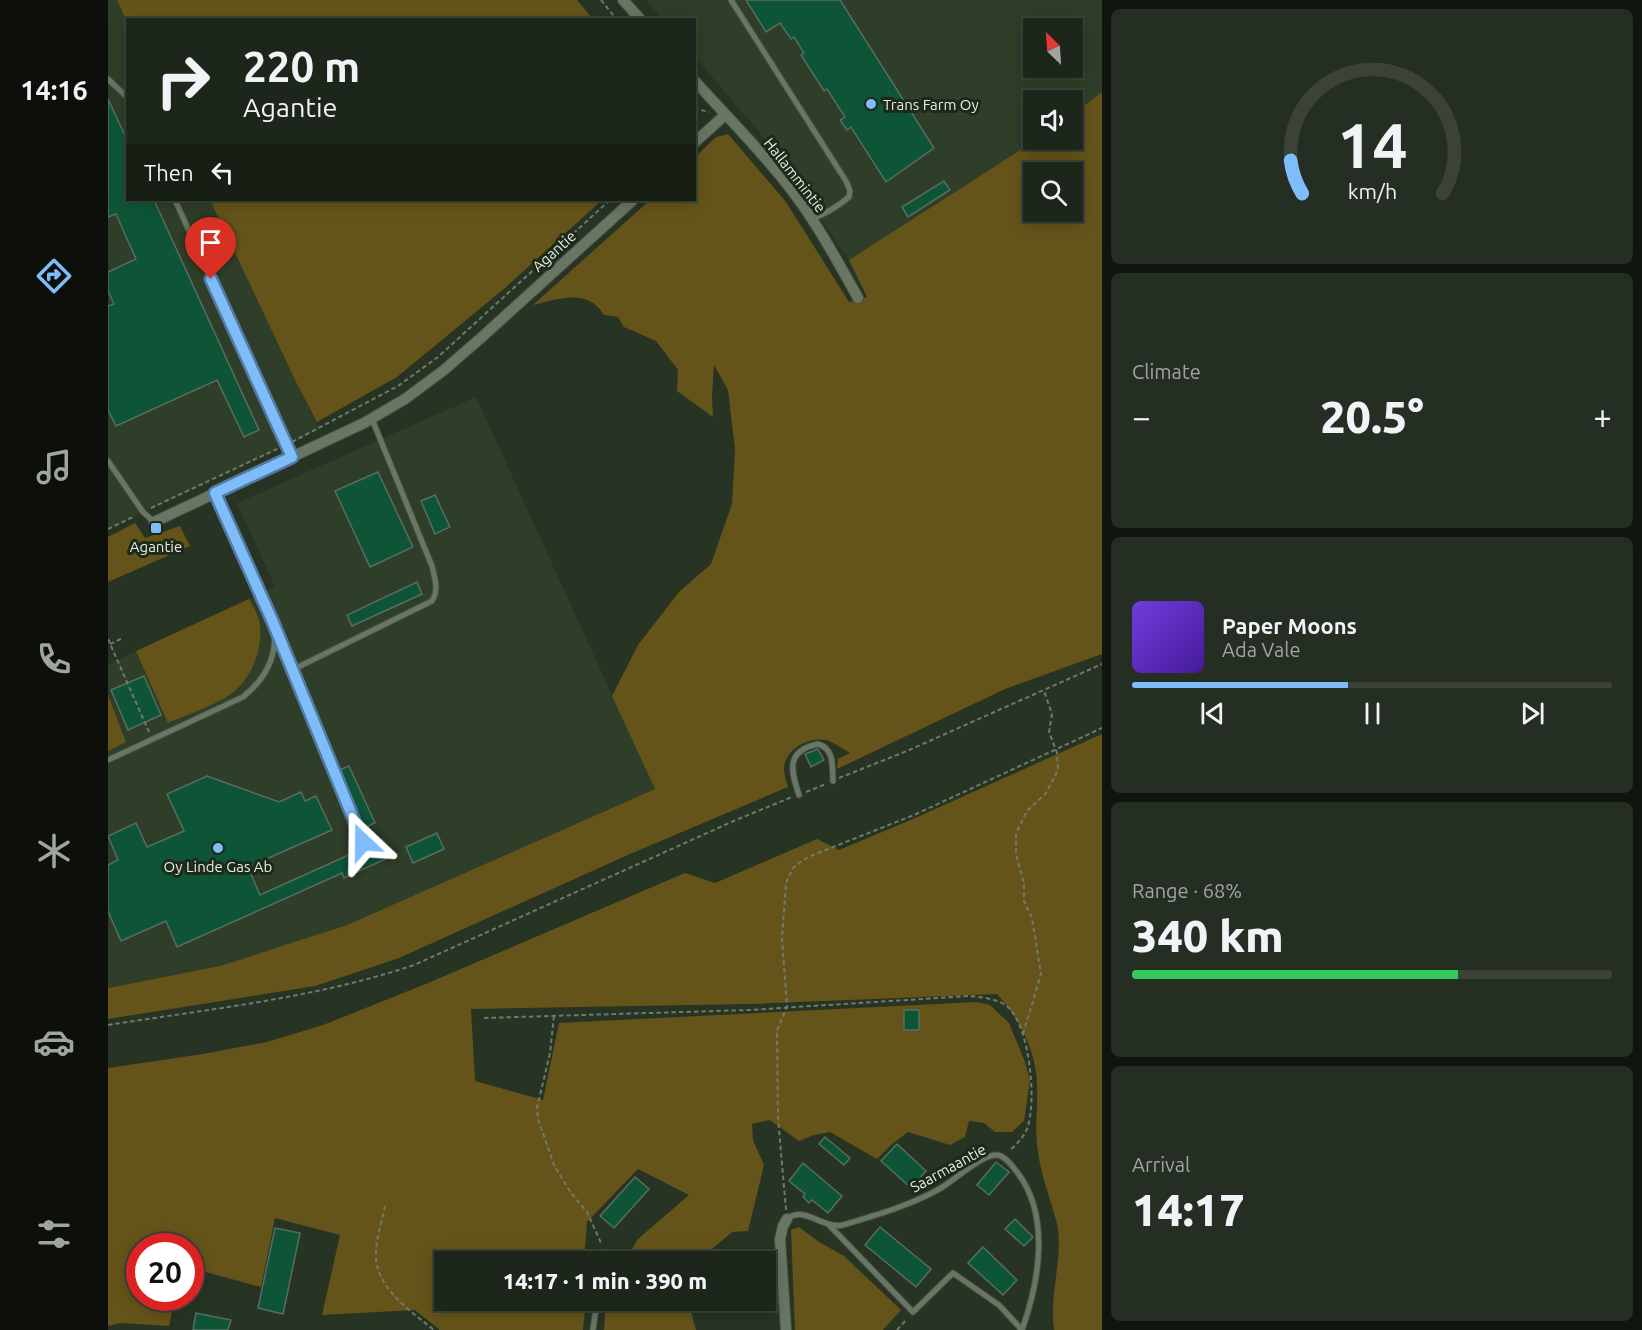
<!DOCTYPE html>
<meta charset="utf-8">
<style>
:root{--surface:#1d261a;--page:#252e23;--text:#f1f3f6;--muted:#a0a5a2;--line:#3b4339;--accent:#7fbdfa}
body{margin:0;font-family:Ubuntu,sans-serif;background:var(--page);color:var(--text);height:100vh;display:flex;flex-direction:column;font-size:22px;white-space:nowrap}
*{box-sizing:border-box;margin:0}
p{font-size:20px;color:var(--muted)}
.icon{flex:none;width:33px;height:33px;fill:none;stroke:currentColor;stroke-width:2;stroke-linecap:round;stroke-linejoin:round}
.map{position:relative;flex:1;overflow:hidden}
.panel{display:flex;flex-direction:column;gap:9px;padding:9px;background:#10150e;width:540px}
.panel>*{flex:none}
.banner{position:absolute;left:18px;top:18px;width:570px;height:183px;border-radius:0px;box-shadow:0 3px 15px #0003,0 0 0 2px var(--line);background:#1d261a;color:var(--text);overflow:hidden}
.needle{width:39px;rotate:335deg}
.controls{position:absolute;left:915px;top:18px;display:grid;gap:12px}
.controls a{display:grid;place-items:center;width:60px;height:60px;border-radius:0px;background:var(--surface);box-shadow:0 3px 15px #0003,0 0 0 2px var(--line);font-size:30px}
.speed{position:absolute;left:18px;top:1233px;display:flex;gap:12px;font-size:30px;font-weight:700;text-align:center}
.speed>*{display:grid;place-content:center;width:78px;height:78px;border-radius:50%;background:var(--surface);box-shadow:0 3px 15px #0003,0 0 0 2px var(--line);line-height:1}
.speed .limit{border:9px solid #d22;background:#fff;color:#111}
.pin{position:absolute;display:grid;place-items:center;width:51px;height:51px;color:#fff;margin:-62px -26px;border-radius:50% 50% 50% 0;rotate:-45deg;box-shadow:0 0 6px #0007}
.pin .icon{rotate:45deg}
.me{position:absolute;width:66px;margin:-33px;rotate:337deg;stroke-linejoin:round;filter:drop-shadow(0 0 4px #0008)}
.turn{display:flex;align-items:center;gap:21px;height:126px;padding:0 18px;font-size:27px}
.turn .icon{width:78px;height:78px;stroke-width:2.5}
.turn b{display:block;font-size:42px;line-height:51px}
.then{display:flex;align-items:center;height:57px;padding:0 18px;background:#0003;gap:12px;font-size:22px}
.big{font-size:45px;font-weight:800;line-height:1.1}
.panel .card{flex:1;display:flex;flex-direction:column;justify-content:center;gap:9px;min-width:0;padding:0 21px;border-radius:9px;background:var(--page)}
.panel .dial{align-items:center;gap:0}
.dial svg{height:156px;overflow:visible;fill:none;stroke:var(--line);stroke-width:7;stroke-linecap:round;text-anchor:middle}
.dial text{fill:var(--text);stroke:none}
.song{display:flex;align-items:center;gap:18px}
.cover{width:72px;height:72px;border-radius:9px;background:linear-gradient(135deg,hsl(260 70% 55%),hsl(260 70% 35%))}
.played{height:6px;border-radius:3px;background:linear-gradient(90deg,var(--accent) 45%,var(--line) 45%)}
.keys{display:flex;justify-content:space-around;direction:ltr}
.heat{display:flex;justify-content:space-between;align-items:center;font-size:33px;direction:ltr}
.charge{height:9px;border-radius:4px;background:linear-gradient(90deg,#34c759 68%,var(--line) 0)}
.trip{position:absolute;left:326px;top:1251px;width:342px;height:60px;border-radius:0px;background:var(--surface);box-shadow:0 3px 15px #0003,0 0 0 2px var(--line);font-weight:800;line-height:60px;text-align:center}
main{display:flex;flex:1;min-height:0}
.tabs{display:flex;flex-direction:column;width:108px;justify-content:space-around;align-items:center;background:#0c0f0a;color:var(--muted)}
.tabs .icon{width:42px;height:42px}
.tabs .active{color:var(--accent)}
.tabs b{font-size:27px;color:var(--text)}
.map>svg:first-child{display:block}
</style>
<main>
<nav class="tabs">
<b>14:16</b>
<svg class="icon active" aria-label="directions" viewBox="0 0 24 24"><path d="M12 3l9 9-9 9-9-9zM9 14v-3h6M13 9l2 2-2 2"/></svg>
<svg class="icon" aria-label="music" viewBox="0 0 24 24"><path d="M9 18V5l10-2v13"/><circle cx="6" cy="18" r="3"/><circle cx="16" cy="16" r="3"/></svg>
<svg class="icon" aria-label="phone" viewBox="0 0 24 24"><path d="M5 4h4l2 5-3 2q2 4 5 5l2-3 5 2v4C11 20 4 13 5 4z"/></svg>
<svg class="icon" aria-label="climate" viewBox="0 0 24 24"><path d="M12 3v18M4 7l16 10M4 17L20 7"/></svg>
<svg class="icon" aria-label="car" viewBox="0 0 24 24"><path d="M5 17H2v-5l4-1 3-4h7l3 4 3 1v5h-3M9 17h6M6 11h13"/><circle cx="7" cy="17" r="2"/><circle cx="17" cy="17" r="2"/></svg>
<svg class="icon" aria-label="filters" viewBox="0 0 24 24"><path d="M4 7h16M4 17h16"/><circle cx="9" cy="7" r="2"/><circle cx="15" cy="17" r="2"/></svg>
</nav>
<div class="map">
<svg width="994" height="1330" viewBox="0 0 994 1330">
<rect width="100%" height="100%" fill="#273323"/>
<g fill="#2e3e28" fill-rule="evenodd">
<polygon points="0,0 9,0 20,22 20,200 102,200 189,384 212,429 0,529"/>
<path d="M540,0H994V92L965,114L964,100H926V140H928L741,260L662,145L587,57L586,20L554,19L539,1ZM926,28H964V68H926Z"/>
<polygon points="368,397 547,789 239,925 112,966 0,988 0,664 167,587 129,503"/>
</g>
<g fill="#65541a" fill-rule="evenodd">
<polygon points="9,0 469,0 485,19 20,20 19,22"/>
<path d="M994,92V654L897,689L729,769L730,759L742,753C735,749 728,744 721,741C703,735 678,748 676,768C676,774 678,781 680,787L522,854L291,958L207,986L0,1019V988L112,966L239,925L547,789L504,696L530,645L571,592L603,564L624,504L627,449L620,390L606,365L604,396L605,417L569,391L570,370L548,341L516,327L510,317L496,315C479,288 452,299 425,305L542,200H586L587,157L608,137L620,134L678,202L741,302L759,297L741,260L928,140H964L965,114ZM926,172H964V212H926Z"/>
<polygon points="102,200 494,200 397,288 289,377 209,422 189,384"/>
<polygon points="27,523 37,538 72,526 82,546 0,582 0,537"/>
<path d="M141,599C145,606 149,613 151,620C157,645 144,679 123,694C108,705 78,715 60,723L28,651Z"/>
<polygon points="0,695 18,742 0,751"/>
<path d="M994,734V1330H946C941,1296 954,1263 950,1229C949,1221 945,1211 943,1203C937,1184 931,1164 929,1145C927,1125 930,1105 929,1085C929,1053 911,1018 889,994L641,1004L363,1009L367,1081L435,1100L451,1023L869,1002L882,1005L901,1023L917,1062L922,1080L916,1121L904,1132H887L876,1123L861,1121L857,1137L842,1145L800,1132L784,1144L769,1159L722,1132L706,1135L691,1141L662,1120L644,1124L645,1140L656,1165L640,1231L624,1232L590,1261H516L530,1239L581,1195L530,1169L479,1222L477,1249L480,1261L336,1262V1300L478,1301L475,1330H332L307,1310L214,1315L232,1235L167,1218L153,1287L83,1268L82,1246H32V1298H67L61,1326L13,1323L0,1326V1068L95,1054L159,1042L215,1025L320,983L577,873L607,883L709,839L731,850L805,819Z"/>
<polygon points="691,1227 711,1242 736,1256 793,1310 775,1330 687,1330 683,1230"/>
<polygon points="498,1301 580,1301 588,1330 496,1330"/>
</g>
<g fill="#0e5537" stroke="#586d61" stroke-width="1.5">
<polygon points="638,0 732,0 826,148 778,182 743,127 739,130 732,120 737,117 719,89 716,91 693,55 696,53 686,37 683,39 672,23 658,32"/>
<polygon points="0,99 20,142 20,200 46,200 151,430 136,437 109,380 8,426 0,410 0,306 6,304 0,291 0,272 28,259 8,214 0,217"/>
<polygon points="836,181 842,190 800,217 794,207"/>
<polygon points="270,472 305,547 262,567 227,491"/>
<polygon points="327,495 342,527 327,534 313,501"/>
<polygon points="309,582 314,594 244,626 239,615"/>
<polygon points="36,676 53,715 20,730 3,690"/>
<polygon points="710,749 716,760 703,767 697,754"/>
<polygon points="241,766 267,823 256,828 231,770"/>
<polygon points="99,776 171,802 193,792 197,801 208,796 224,830 140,867 152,895 274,840 282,857 236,878 234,873 69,947 58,921 13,941 0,911 0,865 10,860 0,836 28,823 39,847 76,831 59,794"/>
<polygon points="329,833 336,849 305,863 298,847"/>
<rect x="796" y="1010" width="15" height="20"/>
<polygon points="717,1137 742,1158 736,1165 711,1144"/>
<polygon points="789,1144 818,1171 803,1188 773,1161"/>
<polygon points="888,1162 901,1172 881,1195 869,1185"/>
<polygon points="695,1163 734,1196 720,1213 704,1200 701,1203 695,1197 697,1194 681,1181"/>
<polygon points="527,1177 541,1189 506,1228 492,1216"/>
<polygon points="907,1219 925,1237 916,1246 897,1229"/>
<polygon points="772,1227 823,1269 808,1287 757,1245"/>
<polygon points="167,1228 192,1233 175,1314 150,1308"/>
<polygon points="875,1247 909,1280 895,1295 860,1263"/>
<polygon points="88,1313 123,1320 120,1330 85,1330"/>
</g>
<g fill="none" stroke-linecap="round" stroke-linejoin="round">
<defs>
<g id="lane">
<path d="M623,0L738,181L742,191L741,197C729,207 718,214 703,219"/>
<polyline points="0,79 20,98"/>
<polyline points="67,200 184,457"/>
<polyline points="0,461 35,512 46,522"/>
<polyline points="107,493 164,620 255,842"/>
<path d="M184,670L324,601C331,590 327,579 324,566L264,419"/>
<path d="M0,760L135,697C156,680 169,658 166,631"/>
<path d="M691,795C683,771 677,751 710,744C727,749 724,767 725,781"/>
<path d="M679,1219C697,1205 713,1229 735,1225C768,1215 804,1205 833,1188C846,1180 874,1155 888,1155C897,1155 904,1166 909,1172C943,1216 931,1282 914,1330"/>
<polyline points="722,1226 805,1312 845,1273 891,1305 914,1330"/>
<polyline points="493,1262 494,1252"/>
<polyline points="485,1330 489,1300"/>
</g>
<g id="street">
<polyline points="515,0 533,20"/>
<path d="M586,80C619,117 655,152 685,192C710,225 730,262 750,298"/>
<polyline points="586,143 617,115"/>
<polyline points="46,522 256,423 297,399 336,370 374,337 525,200"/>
<polyline points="678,1330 672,1239 675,1226 679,1219"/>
</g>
</defs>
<use href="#lane" stroke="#485143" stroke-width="7"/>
<use href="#street" stroke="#485143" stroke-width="12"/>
<g stroke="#6f7a6c" stroke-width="2" stroke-dasharray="4.5 3" stroke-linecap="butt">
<polyline points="493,0 509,20"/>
<polyline points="586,108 601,112"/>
<polyline points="586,118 587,109"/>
<polyline points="184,442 290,386 330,357 502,200"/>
<polyline points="43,508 171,448"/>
<polyline points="0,529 27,516"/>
<polyline points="0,639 41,732"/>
<polyline points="2,644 15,638"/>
<polyline points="731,778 799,751 994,664"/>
<polyline points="698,792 718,784"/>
<polyline points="446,1016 442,1053 429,1108 430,1119 446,1165 463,1193 479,1212 493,1243"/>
<path d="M376,1018L641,1010L861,996C874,997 892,999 901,1008C922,1029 929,1102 919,1129C915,1138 908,1145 901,1151"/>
<path d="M0,1025C102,1009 208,998 306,965L628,820L684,797"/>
<polyline points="915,1034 933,974 924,918 916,901 916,884 908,854 908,833 919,811 938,793 950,770 949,753 941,732 944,714 936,691"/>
<path d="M277,1206C274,1222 267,1241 268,1258C270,1290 304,1312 326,1330"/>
<polyline points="678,1210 670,1118 669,1031 679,1006 674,939 678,883 685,868 695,860 705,855 806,815 994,728"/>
<polyline points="789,1330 799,1319"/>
</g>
<use href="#lane" stroke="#687663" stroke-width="5"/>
<use href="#street" stroke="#687663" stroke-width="10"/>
</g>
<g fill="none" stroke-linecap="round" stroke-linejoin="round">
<defs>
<polyline id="route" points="103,279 184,457 107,493 164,620 255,842"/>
</defs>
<use href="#route" stroke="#537ba2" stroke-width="15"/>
<use href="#route" stroke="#7fbdfa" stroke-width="10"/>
</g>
<g fill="#7fbdfa" stroke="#1d2919" stroke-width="2">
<circle cx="763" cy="104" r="6"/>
<rect x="42" y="522" width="12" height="12" rx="3"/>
<circle cx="110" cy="848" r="6"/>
</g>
<g text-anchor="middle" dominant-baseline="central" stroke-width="6" stroke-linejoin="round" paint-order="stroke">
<g font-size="15" fill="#e6eee3" stroke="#1d2919">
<text x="775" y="104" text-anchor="start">Trans Farm Oy</text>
<text x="48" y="546">Agantie</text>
<text x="110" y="866">Oy Linde Gas Ab</text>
</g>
<g font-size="15" fill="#e6eee3" stroke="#1d2919">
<text transform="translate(687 175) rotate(52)">Hallammintie</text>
<text transform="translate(446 251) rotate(-42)">Agantie</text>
<text transform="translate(840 1168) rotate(-29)">Saarmaantie</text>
</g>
</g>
</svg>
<div class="controls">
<a><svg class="needle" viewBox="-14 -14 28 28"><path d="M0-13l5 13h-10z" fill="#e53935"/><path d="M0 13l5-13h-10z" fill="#a0a5a2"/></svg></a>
<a><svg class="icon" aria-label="sound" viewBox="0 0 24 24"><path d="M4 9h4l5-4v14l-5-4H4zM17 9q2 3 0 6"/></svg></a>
<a><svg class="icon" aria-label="search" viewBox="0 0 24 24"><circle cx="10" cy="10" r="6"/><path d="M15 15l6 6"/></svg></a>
</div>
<div class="speed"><div class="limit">20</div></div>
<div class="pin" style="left:103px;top:279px;background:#d93025"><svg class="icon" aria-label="arrive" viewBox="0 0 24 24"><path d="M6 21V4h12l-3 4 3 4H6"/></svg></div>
<svg class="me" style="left:255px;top:842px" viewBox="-20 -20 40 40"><path d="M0-17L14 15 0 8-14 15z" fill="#7fbdfa" stroke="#fff" stroke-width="4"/></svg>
<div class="trip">14:17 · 1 min · 390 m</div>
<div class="banner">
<div class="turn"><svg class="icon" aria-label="right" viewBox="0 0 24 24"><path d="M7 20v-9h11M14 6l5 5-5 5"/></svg><div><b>220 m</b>Agantie</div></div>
<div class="then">Then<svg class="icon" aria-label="left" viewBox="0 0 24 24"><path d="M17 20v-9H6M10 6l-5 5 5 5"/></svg></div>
</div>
</div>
<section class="panel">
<div class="card dial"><svg viewBox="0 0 100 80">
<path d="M14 69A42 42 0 1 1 86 69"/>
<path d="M14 69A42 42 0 0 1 8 52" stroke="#7fbdfa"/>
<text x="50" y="56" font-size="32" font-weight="700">14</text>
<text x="50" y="72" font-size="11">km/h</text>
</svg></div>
<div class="card"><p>Climate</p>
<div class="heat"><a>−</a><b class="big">20.5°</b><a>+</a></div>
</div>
<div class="card">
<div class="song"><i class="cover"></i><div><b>Paper Moons</b><p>Ada Vale</p></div></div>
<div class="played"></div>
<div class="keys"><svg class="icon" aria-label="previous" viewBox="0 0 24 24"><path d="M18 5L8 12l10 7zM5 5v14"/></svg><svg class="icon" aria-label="pause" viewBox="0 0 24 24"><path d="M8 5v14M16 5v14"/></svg><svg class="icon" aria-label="next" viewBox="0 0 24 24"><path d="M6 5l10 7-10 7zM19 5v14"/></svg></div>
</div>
<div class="card"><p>Range · 68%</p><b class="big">340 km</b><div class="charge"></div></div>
<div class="card"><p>Arrival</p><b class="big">14:17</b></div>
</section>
</main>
